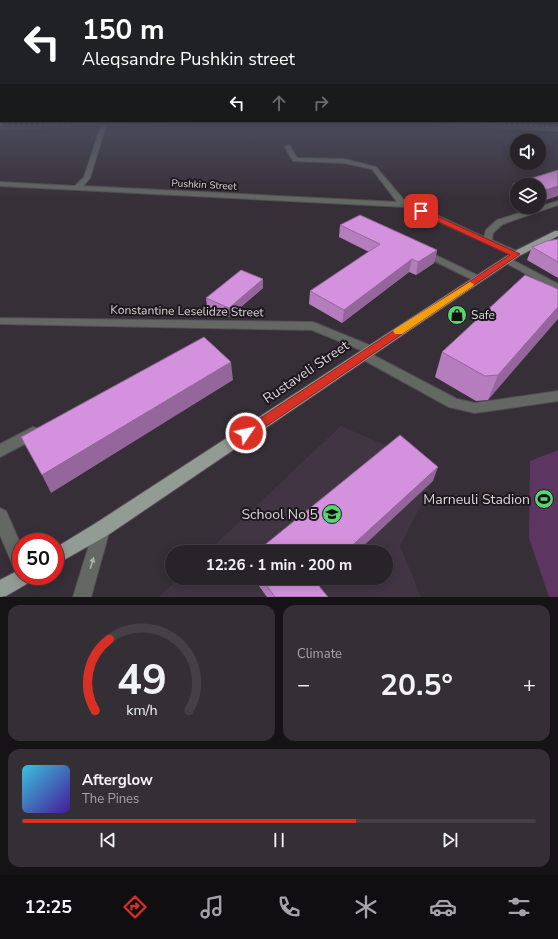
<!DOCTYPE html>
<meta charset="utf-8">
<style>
:root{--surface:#282329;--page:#342f35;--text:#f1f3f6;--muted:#a5a4a8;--line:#444046;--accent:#d93025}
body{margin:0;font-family:"Nunito Sans",sans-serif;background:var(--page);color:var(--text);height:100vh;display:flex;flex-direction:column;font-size:15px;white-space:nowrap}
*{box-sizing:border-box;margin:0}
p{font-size:13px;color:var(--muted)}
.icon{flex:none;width:22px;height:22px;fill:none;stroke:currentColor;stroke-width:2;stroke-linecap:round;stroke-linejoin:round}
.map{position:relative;height:597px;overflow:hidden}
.side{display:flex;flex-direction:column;gap:8px;padding:8px;background:#161317;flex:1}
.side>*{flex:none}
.banner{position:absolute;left:0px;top:0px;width:558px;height:122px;box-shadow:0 2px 10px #0003,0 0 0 1px var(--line);background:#202124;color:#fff;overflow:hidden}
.buttons{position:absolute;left:510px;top:134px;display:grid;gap:8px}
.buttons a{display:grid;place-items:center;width:36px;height:36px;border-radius:50%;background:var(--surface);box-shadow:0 2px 10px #0003,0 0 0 1px var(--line);font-size:20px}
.speed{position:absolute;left:12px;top:533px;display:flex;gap:8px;font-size:20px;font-weight:700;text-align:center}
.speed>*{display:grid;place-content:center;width:52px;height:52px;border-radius:50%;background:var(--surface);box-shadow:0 2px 10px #0003,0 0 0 1px var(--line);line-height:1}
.speed .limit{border:6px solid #d22;background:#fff;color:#111}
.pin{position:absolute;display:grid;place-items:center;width:34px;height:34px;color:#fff;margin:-17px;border-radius:8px;box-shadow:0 2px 6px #0006}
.me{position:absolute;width:44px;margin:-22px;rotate:56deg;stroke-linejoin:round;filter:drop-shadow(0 0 3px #0008)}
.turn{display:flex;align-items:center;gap:14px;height:84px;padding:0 16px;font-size:18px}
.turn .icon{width:52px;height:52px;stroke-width:2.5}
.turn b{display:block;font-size:28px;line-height:34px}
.lanes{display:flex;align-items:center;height:38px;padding:0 16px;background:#0003;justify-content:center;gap:20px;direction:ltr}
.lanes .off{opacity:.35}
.big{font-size:30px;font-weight:700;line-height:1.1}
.side .card{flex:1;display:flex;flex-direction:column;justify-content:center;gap:6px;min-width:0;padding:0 14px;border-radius:12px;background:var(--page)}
.side .dial{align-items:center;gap:0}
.dial svg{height:104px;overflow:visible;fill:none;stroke:var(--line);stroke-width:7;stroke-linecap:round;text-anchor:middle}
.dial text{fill:var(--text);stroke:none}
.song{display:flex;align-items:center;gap:12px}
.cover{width:48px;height:48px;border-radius:6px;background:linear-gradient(135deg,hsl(190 70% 55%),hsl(260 70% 35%))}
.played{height:4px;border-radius:2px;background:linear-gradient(90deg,var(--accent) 65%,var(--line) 65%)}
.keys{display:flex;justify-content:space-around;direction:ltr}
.heat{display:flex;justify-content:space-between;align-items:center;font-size:22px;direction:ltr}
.side .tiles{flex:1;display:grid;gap:8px;grid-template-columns:1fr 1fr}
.card:last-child{grid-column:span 2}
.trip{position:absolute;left:165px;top:545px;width:228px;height:40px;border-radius:20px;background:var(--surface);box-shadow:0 2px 10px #0003,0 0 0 1px var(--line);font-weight:700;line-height:40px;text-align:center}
.menu{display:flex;height:64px;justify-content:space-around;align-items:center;background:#100e10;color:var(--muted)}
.menu .icon{width:28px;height:28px}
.menu .current{color:var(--accent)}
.menu b{font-size:18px;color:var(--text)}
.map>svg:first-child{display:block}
</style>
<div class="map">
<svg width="558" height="597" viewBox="0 0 558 597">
<rect width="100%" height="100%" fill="#362f37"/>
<polygon fill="#413543" points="341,426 396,450 433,481 400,546 421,597 159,597 179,578 386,578 386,552 207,552"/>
<polygon fill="#5c3561" points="558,450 558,597 549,597 529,538 530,461"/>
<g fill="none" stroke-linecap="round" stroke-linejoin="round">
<defs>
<g id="minor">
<polygon points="149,121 207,121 204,123 106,125 90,178 83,186 397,202 372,169 344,163 293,161 285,147 288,145 290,146 297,158 344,159 376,167 404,200 484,237 486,230 497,220 558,201 558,205 503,224 493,233 492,240 519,252 520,254 516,257 406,207 0,186 0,182 75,186 84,177 101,126 0,129 0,125"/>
<polygon points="419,121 449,121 558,127 558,131 422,123"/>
<polygon points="423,249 481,277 483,279 478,282 475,281 420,254 419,252"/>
<polygon points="507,257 558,284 558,291 504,262 503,260"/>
<polygon points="0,318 313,322 374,347 376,350 371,354 457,399 475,403 558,391 558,401 475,413 449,407 360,358 358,355 363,351 312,330 0,324"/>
<polygon points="33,427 38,429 40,433 38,437 0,457 0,444"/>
<polygon points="0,508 6,511 21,545 21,572 15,570 0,535"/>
<polygon points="102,521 108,523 110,529 91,597 73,597 94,529 96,523"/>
</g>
<g id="major">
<polygon points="555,231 558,231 558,236 519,256 108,535 55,565 55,548 96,523 513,252"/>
<polygon points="21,569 21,576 33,576 30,582 6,596 0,597 0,580"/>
</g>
</defs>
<use href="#minor" stroke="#544d55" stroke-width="2"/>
<use href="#major" stroke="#544d55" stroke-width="2"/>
<use href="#minor" fill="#636863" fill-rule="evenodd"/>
<use href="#major" fill="#939c94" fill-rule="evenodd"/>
<g stroke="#a8a3a9" stroke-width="2" stroke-dasharray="3.5 2" stroke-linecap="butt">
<polyline points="469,121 558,127"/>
<polyline points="0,125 126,121"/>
</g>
</g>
<g fill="#b67dbe">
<polygon points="513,184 539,185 517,185 517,199 509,195"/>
<polygon points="340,225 437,250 434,263 416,275 409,272 342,323 309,304 310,291 369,252 339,237"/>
<polygon points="558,239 558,278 527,260 532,247"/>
<polygon points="263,279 263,288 229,317 207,307 206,298"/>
<polygon points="558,289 488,400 476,401 435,377 442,352"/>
<polygon points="253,578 329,578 319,587 328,597 267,597"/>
</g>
<g fill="#94669b">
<polygon points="558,186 558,196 539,202 539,192"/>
<polygon points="437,250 434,263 416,275 418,262"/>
<polygon points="412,259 409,272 342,323 344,310"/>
<polygon points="263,279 263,288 229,317 229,308"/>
<polygon points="558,307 558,319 488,400 498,375"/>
<polygon points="231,362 233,380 51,493 42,475"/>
<polygon points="438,467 433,481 357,552 345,552"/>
<polygon points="317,578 329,578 313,593 314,580"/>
</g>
<g fill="#d491dd" stroke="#94669b">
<polygon points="558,170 558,186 539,192 539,185 517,185 517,186 513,184"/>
<polygon points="360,215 437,250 418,262 412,259 344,310 310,291 380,244 340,225"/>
<polygon points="558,239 558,262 532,247 547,241"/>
<polygon points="241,270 263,279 229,308 206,298"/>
<polygon points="525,275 558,289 558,307 498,375 485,376 442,352"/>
<polygon points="204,337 231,362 42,475 21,437"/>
<polygon points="400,435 438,467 345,552 256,552"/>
<polygon points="261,578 317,578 314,580 328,597 275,597"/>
</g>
<defs><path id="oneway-solid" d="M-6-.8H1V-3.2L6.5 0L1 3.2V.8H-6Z"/></defs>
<use fill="#b0afb1" href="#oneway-solid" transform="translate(92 563) rotate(-73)"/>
<linearGradient id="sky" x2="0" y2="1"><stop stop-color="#1e1a1e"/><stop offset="0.59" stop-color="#4c4d5e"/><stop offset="1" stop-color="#4c4d5e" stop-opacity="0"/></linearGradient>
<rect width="558" height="201" fill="url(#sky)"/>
<polygon fill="#d93025" stroke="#8d1f18" points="421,209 520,254 250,437 246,438 242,437 240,433 242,430 510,255 419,213 419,210"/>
<polygon fill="#f59e0b" points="470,282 474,284 473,286 402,334 395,334 393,331 395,329"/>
<defs>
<symbol id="shop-disc" viewBox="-11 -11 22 22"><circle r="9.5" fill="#56d671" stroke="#1c181c"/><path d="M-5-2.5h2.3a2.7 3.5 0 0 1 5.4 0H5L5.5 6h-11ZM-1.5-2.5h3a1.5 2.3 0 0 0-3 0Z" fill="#111"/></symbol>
<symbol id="stadium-disc" viewBox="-11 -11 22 22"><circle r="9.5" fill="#56d671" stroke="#1c181c"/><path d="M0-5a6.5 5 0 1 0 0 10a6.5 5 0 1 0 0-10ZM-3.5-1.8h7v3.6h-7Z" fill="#111"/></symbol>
<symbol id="school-disc" viewBox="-11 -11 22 22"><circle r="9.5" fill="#56d671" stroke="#1c181c"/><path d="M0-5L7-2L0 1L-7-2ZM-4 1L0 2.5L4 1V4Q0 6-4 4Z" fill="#111"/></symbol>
</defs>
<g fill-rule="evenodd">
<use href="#shop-disc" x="446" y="304" width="22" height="22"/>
<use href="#stadium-disc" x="533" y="488" width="22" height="22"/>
<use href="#school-disc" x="321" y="503" width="22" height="22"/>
</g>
<g text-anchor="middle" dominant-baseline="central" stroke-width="4" stroke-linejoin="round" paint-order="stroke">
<g font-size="10" fill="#dad5db" stroke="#1c181c">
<text transform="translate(204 185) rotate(3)">Pushkin Street</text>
</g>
<g font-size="12" fill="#dad5db" stroke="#1c181c">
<text transform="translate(187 311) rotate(1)">Konstantine Leselidze Street</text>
</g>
<g font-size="12" fill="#dad5db" stroke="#1c181c" text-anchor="start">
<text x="471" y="315">Safe</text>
</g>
<g font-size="14" fill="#dad5db" stroke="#1c181c">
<text transform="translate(306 372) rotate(-34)">Rustaveli Street</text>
</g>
<g font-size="14" fill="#dad5db" stroke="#1c181c" text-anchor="end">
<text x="530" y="499">Marneuli Stadion</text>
<text x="318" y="514">School No 5</text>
</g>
</g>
</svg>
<div class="buttons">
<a><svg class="icon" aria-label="sound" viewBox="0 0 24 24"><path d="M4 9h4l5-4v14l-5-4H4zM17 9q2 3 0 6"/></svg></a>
<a><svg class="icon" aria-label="layers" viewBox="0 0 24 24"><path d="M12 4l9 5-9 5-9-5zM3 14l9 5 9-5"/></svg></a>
</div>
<div class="speed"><div class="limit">50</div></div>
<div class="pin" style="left:421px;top:211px;background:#d93025"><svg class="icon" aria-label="arrive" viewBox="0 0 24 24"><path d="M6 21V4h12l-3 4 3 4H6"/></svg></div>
<svg class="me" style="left:246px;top:433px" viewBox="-20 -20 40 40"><circle r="17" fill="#d93025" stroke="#fff" stroke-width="3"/><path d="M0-11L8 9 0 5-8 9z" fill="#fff"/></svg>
<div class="trip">12:26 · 1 min · 200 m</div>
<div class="banner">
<div class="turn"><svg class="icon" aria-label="left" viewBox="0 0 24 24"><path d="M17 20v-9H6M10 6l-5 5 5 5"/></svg><div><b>150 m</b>Aleqsandre Pushkin street</div></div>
<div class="lanes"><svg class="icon" aria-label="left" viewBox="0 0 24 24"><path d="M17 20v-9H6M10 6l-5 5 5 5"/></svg><svg class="icon off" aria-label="ahead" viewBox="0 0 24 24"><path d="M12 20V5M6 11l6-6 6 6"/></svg><svg class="icon off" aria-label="right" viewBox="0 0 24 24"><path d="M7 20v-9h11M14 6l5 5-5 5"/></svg></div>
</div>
</div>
<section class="side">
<div class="tiles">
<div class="card dial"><svg viewBox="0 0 100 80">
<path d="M14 69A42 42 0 1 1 86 69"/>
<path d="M14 69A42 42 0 0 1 25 14" stroke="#d93025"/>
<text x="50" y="56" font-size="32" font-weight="700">49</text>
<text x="50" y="72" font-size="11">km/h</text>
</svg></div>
<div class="card"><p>Climate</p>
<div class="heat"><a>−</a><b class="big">20.5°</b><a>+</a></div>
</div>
<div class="card">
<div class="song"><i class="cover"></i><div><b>Afterglow</b><p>The Pines</p></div></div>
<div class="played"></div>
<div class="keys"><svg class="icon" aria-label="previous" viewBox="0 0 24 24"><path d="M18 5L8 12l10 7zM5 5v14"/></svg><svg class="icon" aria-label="pause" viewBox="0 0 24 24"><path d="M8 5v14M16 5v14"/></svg><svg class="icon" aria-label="next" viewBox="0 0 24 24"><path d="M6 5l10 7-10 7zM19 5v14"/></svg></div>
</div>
</div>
</section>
<nav class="menu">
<b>12:25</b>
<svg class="icon current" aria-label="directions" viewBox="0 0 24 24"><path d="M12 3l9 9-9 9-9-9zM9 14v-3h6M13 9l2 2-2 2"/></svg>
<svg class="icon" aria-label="music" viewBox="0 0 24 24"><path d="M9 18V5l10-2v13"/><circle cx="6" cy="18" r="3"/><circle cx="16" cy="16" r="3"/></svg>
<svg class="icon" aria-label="phone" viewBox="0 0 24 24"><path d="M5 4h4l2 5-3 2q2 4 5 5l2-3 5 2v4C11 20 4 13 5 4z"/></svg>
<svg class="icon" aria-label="climate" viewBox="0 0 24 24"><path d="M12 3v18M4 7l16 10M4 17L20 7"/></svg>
<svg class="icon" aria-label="car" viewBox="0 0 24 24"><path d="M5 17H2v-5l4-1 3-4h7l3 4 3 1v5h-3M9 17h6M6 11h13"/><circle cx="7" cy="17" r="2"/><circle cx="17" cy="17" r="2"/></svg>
<svg class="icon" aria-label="filters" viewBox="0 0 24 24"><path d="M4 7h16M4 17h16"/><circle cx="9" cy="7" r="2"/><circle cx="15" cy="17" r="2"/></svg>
</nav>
